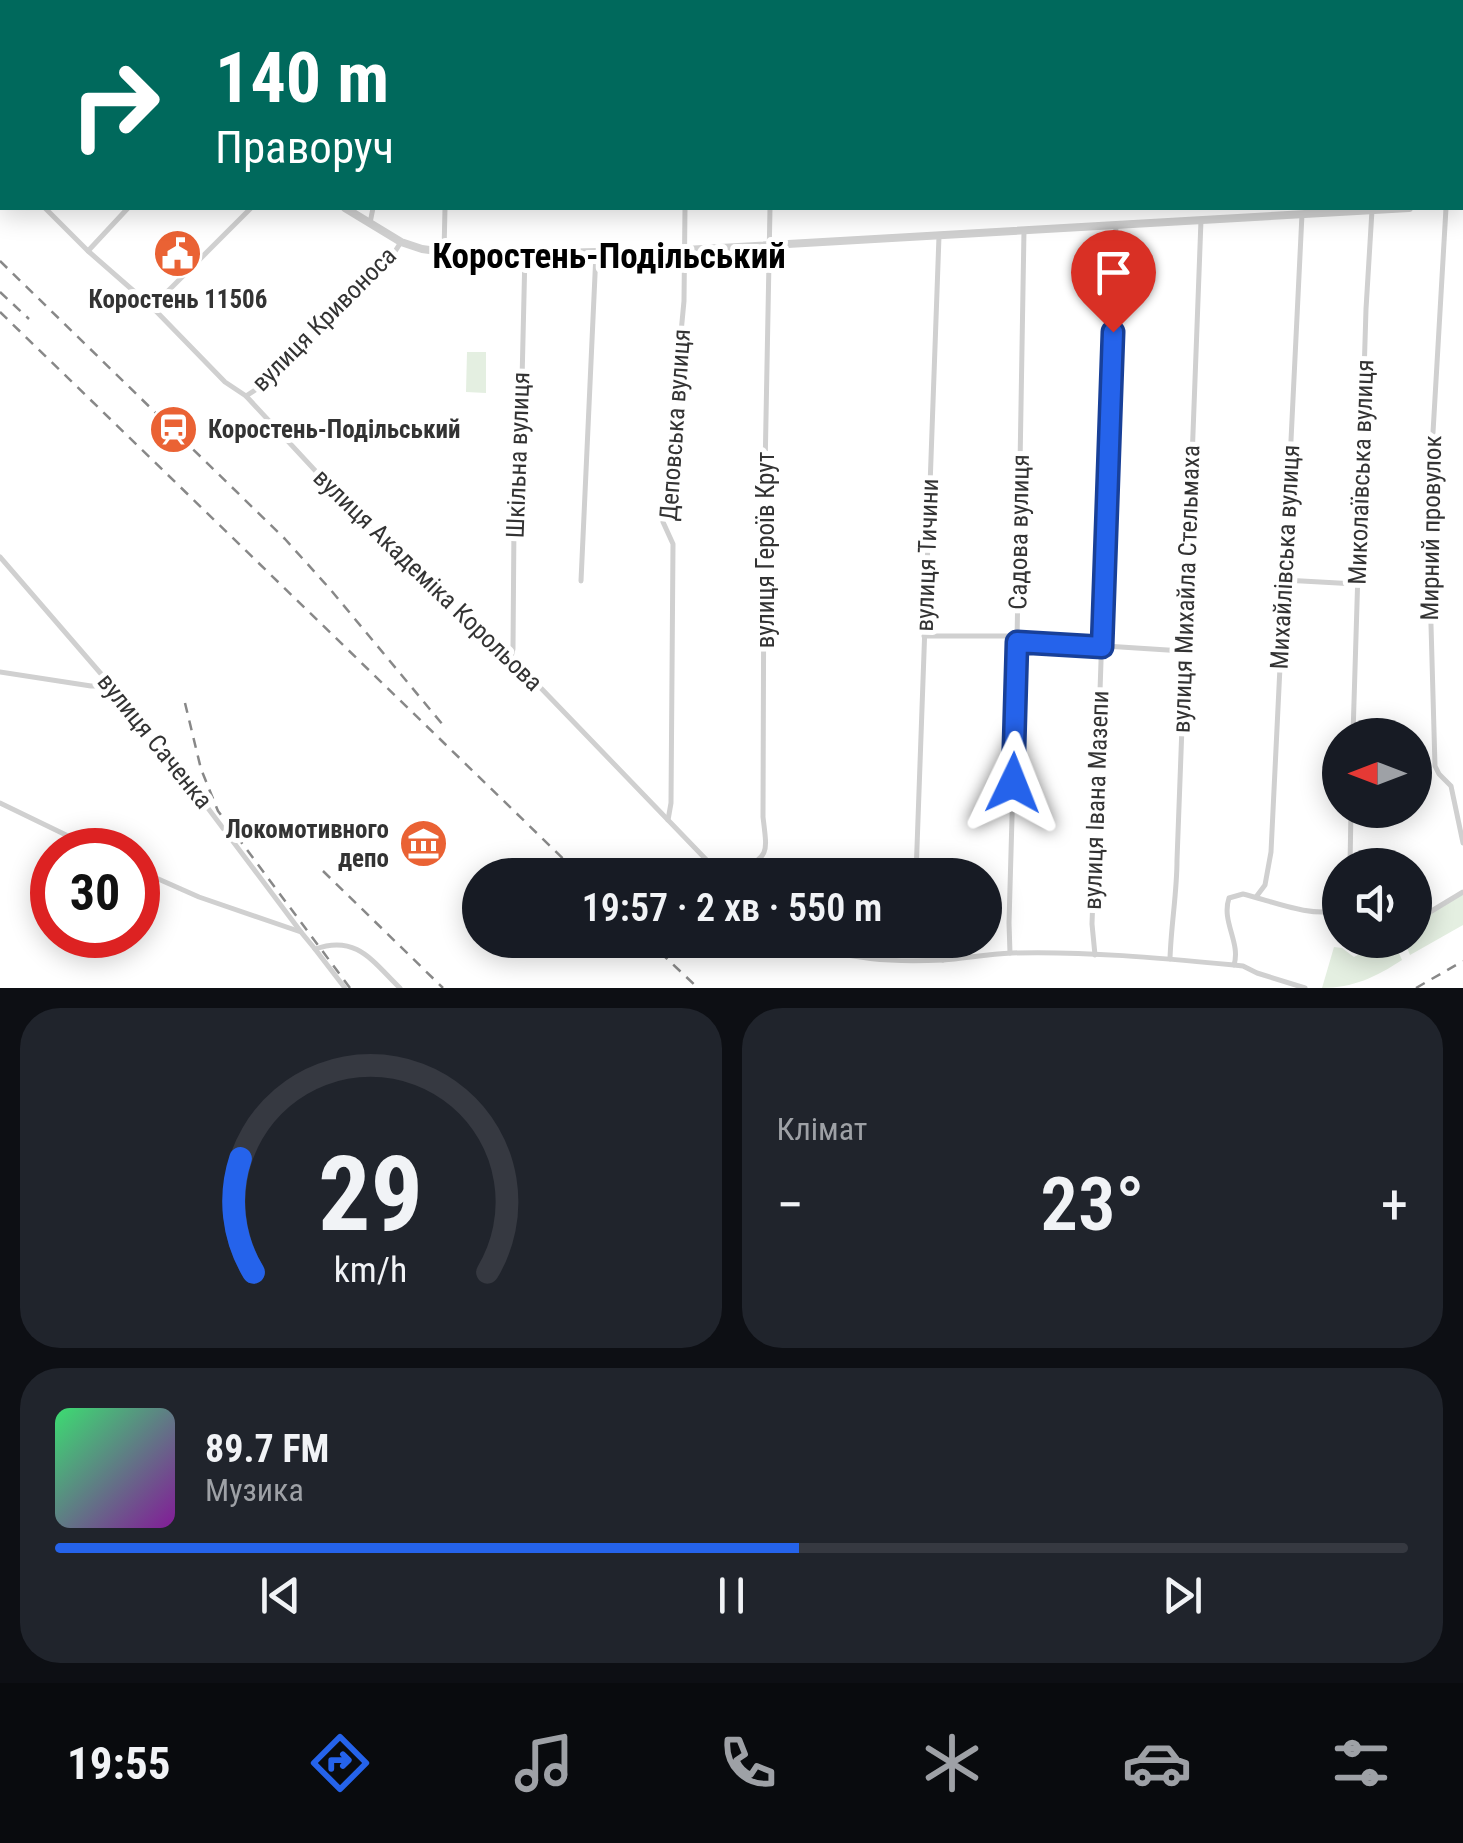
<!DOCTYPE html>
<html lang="uk">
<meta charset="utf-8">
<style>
:root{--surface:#171b24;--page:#20242c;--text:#f1f3f6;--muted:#9ea1a6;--line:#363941;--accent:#2563eb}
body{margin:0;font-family:"Roboto Condensed",sans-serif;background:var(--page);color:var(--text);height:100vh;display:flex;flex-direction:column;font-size:38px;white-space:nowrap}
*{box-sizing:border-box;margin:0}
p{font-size:32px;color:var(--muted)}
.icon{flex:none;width:55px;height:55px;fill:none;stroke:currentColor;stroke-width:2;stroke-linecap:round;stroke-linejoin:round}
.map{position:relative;height:988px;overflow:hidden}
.drawer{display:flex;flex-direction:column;gap:20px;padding:20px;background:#0d0f14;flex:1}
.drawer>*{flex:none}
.top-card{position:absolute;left:0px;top:0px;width:1465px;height:210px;box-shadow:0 5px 25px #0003;background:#00695c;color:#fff;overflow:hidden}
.needle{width:65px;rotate:270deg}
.buttons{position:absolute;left:1322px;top:718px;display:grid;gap:20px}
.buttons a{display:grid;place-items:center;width:110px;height:110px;border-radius:50%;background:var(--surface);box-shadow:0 5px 25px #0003;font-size:50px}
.speed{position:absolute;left:30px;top:828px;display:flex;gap:20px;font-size:50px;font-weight:700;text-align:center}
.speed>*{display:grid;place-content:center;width:130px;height:130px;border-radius:50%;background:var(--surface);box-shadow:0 5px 25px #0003;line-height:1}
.speed .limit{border:15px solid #d22;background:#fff;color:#111}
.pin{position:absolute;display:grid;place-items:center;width:85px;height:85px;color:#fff;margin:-102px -42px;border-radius:50% 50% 50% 0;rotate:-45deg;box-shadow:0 0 10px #0007}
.pin .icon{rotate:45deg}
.me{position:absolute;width:110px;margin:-55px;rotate:2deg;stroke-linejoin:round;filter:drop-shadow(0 0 8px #0008)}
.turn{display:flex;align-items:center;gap:35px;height:210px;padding:0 50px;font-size:45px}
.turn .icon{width:130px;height:130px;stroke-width:2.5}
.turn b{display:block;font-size:70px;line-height:85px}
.big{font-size:75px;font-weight:600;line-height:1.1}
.drawer .widget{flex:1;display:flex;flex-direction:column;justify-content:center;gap:15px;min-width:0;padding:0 35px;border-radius:40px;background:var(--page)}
.drawer .dial{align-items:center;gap:0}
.dial svg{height:260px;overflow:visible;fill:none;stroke:var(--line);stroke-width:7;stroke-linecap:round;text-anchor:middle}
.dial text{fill:var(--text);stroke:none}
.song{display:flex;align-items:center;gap:30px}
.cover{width:120px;height:120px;border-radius:15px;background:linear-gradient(135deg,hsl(140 70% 55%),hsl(290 70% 35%))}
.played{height:10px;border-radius:5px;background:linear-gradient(90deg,var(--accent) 55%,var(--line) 55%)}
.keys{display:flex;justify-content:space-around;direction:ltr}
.heat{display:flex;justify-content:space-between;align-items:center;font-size:55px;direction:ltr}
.drawer .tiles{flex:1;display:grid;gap:20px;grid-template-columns:1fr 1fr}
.widget:last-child{grid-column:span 2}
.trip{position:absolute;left:462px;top:858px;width:540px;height:100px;border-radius:50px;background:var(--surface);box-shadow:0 5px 25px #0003;font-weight:600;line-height:100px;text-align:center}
.dock{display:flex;height:160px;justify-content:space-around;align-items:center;background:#090b0e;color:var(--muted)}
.dock .icon{width:70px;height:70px}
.dock .active{color:var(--accent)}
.dock b{font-size:45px;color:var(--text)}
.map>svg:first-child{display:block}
</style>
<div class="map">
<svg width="1463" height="988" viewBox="0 0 1463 988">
<rect width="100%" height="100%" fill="#fff"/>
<g fill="#e4efe1">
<polygon points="467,352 486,352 486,393 466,392"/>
<polygon points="1463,894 1463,925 1410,955 1404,940 1415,940 1415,923"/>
<path d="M1385,940H1393L1402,960C1376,977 1353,988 1322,988L1334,947L1342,948L1354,957Z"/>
</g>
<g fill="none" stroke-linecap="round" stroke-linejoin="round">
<g stroke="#d0d0d0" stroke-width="5">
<polyline points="685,0 685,2"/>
<polyline points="779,0 779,2"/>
<polyline points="16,2 20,0"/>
<polyline points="319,2 320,0"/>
<polyline points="381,2 381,0"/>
<polyline points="0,11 2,10"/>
<polyline points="0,162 2,164"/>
<polyline points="45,208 88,251 152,307 225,382 246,396 361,520 511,657 721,875"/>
<polyline points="1446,208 1428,519 1435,766 1439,774 1451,786 1463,843"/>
<polyline points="370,223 373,208"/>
<polyline points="88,251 128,208"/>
<polyline points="444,252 445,208"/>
<polyline points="152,307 251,208"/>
<polyline points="246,396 260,387 389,261 401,242"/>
<polyline points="0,557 147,727 301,932"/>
<polyline points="1284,580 1356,584"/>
<polyline points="581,581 596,253"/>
<polyline points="924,636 1009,636 1024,644 1043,642 1183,651"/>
<polyline points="511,657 513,649 514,522 521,424 525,253"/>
<polyline points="0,672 91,686 111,686"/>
<polyline points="1353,735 1366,309 1372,210"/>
<polyline points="0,803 97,850"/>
<polyline points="668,820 671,803 673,544 663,522 684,301 685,208"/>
<polyline points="1350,865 1351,810"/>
<path d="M138,870L199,897L301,932L315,949C357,934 373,962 400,988"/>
<path d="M734,875C769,854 768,858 763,817L764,523L770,208"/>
<polyline points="916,875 939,236"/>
<polyline points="1256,897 1265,885 1271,852 1302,214"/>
<polyline points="1415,921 1463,892"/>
<path d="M800,940C846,961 894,962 943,960C966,958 989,954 1012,953C1085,951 1160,958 1234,965C1241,942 1221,922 1229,898L1243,894C1272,901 1310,918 1340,910"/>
<polyline points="934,940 943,960"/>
<polyline points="315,949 345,988"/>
<polyline points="1010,953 1009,923 1017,642 1024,230"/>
<polyline points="1095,955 1092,924 1116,225"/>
<path d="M1170,959C1171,925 1177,893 1177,860C1183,646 1192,433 1201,220"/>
<polyline points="1234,965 1243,966 1257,973 1305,988"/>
</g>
<g stroke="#d0d0d0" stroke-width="8">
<polyline points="32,0 35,2"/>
<polyline points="1462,204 1463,204"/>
<polyline points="345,208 401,242 422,249 466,255 685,250 1409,208"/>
</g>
<g stroke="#888" stroke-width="2.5" stroke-dasharray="10 8" stroke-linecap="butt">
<polyline points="0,261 285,539 330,589 443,725"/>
<polyline points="0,292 29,319"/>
<polyline points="0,312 580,875"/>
<polyline points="185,703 201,769 218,811 350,988"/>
<polyline points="323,871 443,988"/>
<polyline points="647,940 698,988"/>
<polyline points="1416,988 1463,961"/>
</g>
</g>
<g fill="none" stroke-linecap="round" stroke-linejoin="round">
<defs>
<polyline id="route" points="1013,783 1017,642 1102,647 1113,332"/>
</defs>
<use href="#route" stroke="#184099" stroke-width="25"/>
<use href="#route" stroke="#2563eb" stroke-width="18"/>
</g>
<defs>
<symbol id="civic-disc" viewBox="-11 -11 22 22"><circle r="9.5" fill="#ea6234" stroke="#fff"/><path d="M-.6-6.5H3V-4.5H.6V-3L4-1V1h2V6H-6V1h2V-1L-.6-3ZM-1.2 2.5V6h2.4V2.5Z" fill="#fff"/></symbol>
<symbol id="station-disc" viewBox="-11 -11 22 22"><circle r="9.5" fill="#ea6234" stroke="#fff"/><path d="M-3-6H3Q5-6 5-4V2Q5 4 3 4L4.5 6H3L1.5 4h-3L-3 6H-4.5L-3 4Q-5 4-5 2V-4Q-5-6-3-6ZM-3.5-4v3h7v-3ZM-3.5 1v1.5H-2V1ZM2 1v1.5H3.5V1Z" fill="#fff"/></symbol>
<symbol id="museum-disc" viewBox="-11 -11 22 22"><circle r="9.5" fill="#ea6234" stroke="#fff"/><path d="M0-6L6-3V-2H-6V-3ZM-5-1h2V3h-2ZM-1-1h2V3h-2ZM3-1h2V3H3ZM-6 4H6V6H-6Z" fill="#fff"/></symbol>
</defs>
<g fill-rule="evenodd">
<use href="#civic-disc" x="150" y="226" width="55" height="55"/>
<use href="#station-disc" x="146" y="402" width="55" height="55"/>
<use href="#museum-disc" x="396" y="816" width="55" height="55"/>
</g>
<g text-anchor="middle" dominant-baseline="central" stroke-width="10" stroke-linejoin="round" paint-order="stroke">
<g font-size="25" font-weight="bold" fill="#333" stroke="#fff">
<text x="178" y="299">Коростень 11506</text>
<text x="208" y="429" text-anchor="start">Коростень-Подільський</text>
<text x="389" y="829" text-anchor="end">Локомотивного<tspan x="389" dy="29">депо</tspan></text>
</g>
<g font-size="25" fill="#333" stroke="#fff">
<text transform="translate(324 319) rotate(-45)">вулиця Кривоноса</text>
<text transform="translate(675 425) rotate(-86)">Деповська вулиця</text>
<text transform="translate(518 455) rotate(-88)">Шкільна вулиця</text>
<text transform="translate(1361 472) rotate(-88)">Миколаївська вулиця</text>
<text transform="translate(1431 528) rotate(-89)">Мирний провулок</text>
<text transform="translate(1019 532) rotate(-89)">Садова вулиця</text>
<text transform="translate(765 550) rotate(-90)">вулиця Героїв Крут</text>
<text transform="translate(927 555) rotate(-88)">вулиця Тичини</text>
<text transform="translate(1285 557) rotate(-87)">Михайлівська вулиця</text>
<text transform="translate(428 580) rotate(44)">вулиця Академіка Корольова</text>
<text transform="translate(1186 589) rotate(-88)">вулиця Михайла Стельмаха</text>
<text transform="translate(155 741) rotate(51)">вулиця Саченка</text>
<text transform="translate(1096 800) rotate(-88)">вулиця Івана Мазепи</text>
</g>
<g font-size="35" font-weight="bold" fill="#000" stroke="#fff">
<text x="609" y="256">Коростень-Подільський</text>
</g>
</g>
</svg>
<div class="buttons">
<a><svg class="needle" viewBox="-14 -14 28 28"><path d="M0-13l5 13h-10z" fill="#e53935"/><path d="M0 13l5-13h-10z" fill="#9ea1a6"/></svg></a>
<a><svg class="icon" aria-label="sound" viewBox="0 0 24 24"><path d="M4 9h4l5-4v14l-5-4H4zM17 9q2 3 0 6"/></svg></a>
</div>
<div class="speed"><div class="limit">30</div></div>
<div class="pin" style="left:1113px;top:332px;background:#d93025"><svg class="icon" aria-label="arrive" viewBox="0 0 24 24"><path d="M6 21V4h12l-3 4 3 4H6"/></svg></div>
<svg class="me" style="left:1013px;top:783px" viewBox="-20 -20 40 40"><path d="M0-17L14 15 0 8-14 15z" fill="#2563eb" stroke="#fff" stroke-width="4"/></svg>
<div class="trip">19:57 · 2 хв · 550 m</div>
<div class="top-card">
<div class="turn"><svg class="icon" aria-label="right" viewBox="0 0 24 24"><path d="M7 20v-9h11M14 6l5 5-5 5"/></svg><div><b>140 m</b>Праворуч</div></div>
</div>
</div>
<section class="drawer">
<div class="tiles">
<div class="widget dial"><svg viewBox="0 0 100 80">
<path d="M14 69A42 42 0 1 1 86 69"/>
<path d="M14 69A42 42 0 0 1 10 34" stroke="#2563eb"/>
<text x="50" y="56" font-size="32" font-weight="700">29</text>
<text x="50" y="72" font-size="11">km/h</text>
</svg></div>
<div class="widget"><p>Клімат</p>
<div class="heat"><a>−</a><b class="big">23°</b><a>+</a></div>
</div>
<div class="widget">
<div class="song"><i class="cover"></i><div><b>89.7 FM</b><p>Музика</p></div></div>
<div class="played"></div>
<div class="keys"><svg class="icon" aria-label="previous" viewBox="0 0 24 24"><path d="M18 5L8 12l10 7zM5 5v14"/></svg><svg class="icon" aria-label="pause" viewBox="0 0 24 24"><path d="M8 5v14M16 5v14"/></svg><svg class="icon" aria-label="next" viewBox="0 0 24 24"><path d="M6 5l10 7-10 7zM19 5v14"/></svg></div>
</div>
</div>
</section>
<nav class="dock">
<b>19:55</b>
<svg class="icon active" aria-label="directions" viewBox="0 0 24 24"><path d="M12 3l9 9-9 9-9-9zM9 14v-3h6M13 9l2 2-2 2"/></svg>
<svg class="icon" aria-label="music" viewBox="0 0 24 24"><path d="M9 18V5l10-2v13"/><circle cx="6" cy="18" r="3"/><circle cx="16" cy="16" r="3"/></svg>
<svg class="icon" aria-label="phone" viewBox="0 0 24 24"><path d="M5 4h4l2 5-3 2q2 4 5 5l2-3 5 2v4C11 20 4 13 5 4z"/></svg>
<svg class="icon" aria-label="climate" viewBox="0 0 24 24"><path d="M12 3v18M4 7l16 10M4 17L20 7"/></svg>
<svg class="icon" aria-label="car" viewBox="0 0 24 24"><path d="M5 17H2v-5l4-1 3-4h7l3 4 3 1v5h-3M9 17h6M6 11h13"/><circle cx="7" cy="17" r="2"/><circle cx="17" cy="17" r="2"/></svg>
<svg class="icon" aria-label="filters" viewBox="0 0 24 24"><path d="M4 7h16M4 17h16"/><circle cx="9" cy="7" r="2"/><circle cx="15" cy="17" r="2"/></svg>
</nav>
